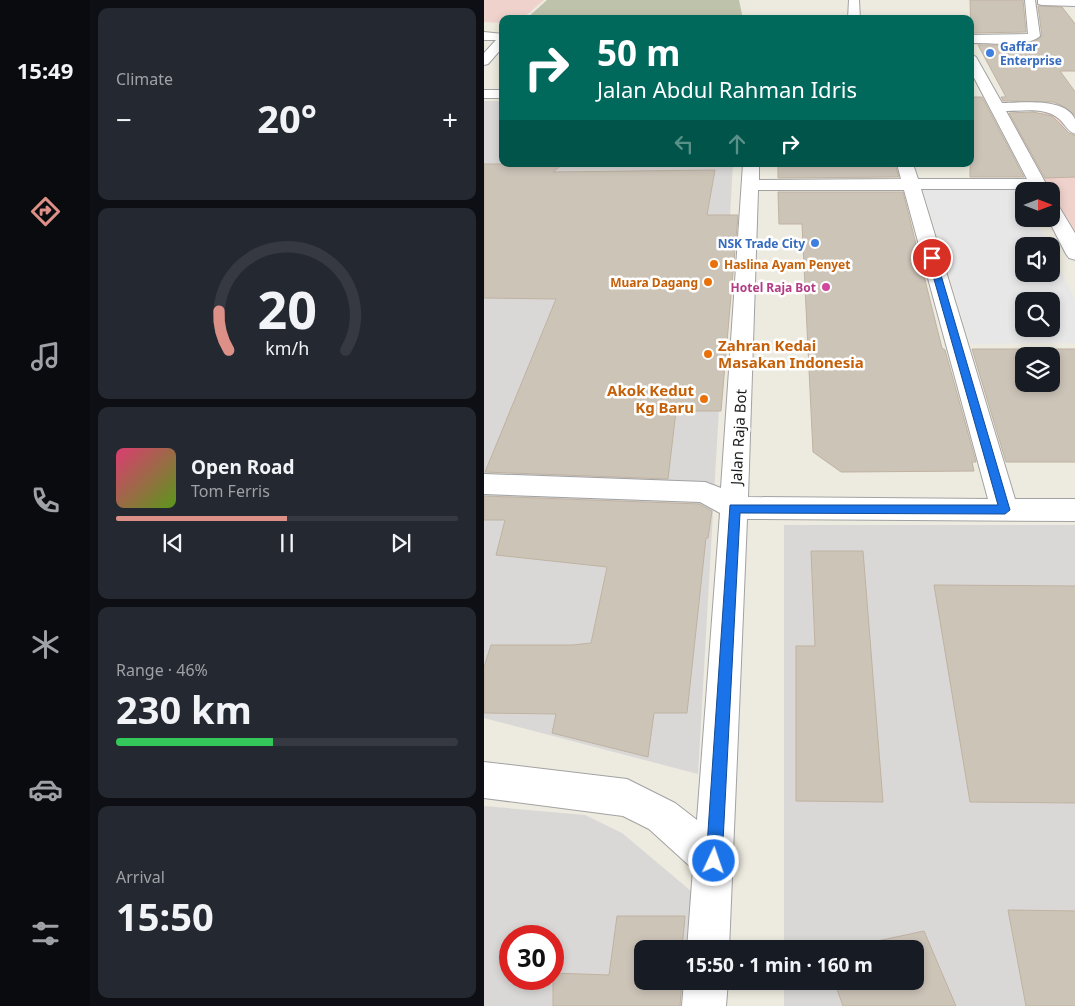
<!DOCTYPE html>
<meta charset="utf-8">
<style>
:root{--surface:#171b24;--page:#242831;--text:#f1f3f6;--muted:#9ea1a6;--line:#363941;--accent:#dd9087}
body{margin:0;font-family:"Noto Sans",sans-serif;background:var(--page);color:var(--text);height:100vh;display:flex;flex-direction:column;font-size:19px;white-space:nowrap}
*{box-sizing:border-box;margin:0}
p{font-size:16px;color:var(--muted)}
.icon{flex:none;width:28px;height:28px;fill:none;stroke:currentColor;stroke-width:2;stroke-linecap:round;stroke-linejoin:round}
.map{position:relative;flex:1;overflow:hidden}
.sheet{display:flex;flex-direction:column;gap:8px;padding:8px;background:#0d0f14;width:394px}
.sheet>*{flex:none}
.guide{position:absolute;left:15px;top:15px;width:475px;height:152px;border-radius:10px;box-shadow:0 2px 8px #0003;background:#00695c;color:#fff;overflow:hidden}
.needle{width:32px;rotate:90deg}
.tools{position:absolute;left:531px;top:182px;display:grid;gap:10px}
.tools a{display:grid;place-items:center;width:45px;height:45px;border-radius:10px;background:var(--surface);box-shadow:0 2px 8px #0003;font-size:25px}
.speed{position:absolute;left:15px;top:925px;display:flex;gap:10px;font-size:25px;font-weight:700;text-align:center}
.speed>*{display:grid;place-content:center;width:65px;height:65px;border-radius:50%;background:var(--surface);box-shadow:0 2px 8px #0003;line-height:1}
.speed .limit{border:8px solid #d22;background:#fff;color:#111}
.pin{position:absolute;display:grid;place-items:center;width:42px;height:42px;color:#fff;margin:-21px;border:2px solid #fff;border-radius:50%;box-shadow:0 1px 5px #0007}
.me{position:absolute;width:55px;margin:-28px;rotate:3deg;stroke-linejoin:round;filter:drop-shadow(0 0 4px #0008)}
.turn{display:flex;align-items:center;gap:18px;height:105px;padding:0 15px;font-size:22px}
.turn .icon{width:65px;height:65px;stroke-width:2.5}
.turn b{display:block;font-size:35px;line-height:42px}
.lanes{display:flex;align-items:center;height:48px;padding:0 15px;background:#0003;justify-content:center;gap:25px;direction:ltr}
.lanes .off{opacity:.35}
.big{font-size:38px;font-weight:700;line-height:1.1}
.sheet .card{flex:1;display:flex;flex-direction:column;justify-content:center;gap:8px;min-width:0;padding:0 18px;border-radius:10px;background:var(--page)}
.sheet .dial{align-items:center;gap:0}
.dial svg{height:130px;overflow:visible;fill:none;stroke:var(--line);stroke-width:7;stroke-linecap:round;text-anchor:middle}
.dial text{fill:var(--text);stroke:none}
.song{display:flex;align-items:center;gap:15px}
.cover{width:60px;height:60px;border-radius:8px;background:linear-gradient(135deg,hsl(340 70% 55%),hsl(90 70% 35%))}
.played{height:5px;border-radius:2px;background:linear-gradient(90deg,var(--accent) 50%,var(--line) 50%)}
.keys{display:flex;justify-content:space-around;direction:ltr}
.heat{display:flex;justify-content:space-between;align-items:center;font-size:28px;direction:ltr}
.charge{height:8px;border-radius:4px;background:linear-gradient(90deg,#34c759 46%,var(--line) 0)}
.trip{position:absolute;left:150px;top:940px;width:290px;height:50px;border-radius:10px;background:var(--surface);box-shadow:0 2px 8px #0003;font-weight:700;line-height:50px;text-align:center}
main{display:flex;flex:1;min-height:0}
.tab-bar{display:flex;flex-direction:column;width:90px;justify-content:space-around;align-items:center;background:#090b0e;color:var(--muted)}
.tab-bar .icon{width:35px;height:35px}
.tab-bar .current{color:var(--accent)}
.tab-bar b{font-size:22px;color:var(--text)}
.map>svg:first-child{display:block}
</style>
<main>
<nav class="tab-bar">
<b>15:49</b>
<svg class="icon current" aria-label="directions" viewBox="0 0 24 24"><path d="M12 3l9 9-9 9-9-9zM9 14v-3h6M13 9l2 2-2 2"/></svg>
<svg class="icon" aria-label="music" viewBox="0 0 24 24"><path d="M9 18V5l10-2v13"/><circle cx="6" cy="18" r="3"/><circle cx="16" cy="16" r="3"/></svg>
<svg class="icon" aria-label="phone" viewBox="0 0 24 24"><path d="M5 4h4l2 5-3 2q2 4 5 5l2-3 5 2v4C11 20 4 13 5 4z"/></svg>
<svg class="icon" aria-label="climate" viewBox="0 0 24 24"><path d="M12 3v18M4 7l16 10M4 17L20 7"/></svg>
<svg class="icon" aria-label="car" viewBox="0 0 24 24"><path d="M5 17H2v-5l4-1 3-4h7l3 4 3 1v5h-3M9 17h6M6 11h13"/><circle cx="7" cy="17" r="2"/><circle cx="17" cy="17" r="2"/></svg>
<svg class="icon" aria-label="filters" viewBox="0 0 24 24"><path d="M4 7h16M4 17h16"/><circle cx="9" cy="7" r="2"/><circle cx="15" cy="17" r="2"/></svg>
</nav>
<section class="sheet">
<div class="card"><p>Climate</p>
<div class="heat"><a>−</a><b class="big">20°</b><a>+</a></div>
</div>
<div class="card dial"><svg viewBox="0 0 100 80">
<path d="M14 69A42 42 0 1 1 86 69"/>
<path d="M14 69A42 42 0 0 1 8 45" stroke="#dd9087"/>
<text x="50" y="56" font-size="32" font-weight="700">20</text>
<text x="50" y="72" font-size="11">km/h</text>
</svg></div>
<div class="card">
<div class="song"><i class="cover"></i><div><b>Open Road</b><p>Tom Ferris</p></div></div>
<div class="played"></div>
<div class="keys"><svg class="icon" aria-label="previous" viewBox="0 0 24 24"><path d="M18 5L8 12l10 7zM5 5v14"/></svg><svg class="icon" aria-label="pause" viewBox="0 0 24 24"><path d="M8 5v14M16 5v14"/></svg><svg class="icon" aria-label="next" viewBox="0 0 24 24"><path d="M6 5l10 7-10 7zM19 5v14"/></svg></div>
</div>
<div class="card"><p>Range · 46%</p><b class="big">230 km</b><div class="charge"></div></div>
<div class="card"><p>Arrival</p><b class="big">15:50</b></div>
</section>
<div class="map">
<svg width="592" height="1006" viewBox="0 0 592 1006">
<rect width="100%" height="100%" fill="#edeadf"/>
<g fill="#d9d8d7" fill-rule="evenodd">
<polygon points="0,101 19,101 19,164 249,164 214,774 0,718"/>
<polygon points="300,525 591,525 591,1006 300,1006 300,981 431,981 431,949 300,949"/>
<path d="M0,806L101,815L138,833L207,891L202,949H159V981H199L197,1006H0ZM26,936H69V979H26Z"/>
</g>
<g fill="#f0d2cc">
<polygon points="0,0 60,0 38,19 19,19 19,23 0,22"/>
<polygon points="524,113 571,113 591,143 591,234"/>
</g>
<polygon fill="#bfc2ab" points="63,0 255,0 259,19 42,19"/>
<path fill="#e7e7e7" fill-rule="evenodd" d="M439,190H537L540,196V219H551L565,246H540V274H568V252L591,300V343L486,344ZM540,301H568V329H540Z"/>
<g fill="#cdc4b8" stroke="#bfb2a1" fill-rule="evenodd">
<polygon points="486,0 539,0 542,32 487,33"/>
<polygon points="554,6 578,7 592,25 592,71 576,71 592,93 592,116 579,106 569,102 519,101 517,97 522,97 494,45 534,45 552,41 558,36"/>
<polygon points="486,97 498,97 540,177 486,177"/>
<polygon points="549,112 568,116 585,133 592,136 592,177 561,178 525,113"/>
<polygon points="0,164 79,164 69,172 231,170 223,215 254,215 237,411 192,411 184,479 1,472 72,299 0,298"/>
<polygon points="294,164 411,164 415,177 294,178"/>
<polygon points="294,192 419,192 458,348 461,350 492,462 488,462 490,471 357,472 329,452 318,224 295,224"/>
<path d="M488,349H592V462H522ZM540,356H568V384H540Z"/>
<polygon points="0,496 215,504 228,511 224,538 222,538 203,713 170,713 164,757 68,733 72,714 0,713 0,667 7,645 88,645 107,643 123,567 12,555 21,520 0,520"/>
<polygon points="327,551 379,551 399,802 312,801 312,646 331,646"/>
<polygon points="450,585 592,586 592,803 486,802"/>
<polygon points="524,910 592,911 592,1006 542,1006"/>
<polygon points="133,916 201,916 198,949 159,949 159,981 198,981 196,1006 69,1006 69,973 125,975"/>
<polygon points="440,931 472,1006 359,1006 350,981 431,981 431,949 356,949"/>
</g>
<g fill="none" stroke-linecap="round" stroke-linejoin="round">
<defs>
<g id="minor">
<polygon points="365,0 375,0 376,19 364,19"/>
<path d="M541,0H551L556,36C546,47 502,43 486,43V35L544,34Z"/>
<polygon points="554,0 592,0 592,6 558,5 554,4"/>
<polygon points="0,32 19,34 19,47 4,64 0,65 0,53 12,40 0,40"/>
<path d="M486,53L492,57L518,103C537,103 581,97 591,119C592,123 592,130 592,134C583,132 581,123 574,118C560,107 539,111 522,111L566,191H550L548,189H437L531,499H592V521L263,519L245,949H203L209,869L165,829L139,816L0,798V762L143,779L191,803L213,820L236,513L216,502L0,494V474L221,482L237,488L259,164H275V180L417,179L413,164H429L434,179H543L486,70ZM274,190H420L504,499L264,497Z"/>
<rect x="0" y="90" width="19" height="8"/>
<polygon points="568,204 574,205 592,235 592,260 585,258 582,254 564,219 568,219"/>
<polygon points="200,981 244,981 242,1006 198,1006"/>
</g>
</defs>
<use href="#minor" stroke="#a2a2a2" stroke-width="2"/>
<use href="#minor" fill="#fff" fill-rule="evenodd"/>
</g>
<polygon fill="#1a73e8" stroke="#114b97" points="448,256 452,258 526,510 521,514 256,513 238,861 236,867 230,869 224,867 222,861 246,505 514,505 444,258"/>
<g fill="#3f7fe0" stroke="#fff" stroke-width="2">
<circle cx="506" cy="53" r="5"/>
<circle cx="331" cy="243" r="5"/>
</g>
<g fill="#e8710a" stroke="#fff" stroke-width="2">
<circle cx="230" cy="264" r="5"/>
<circle cx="224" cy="282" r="5"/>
<circle cx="224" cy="354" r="5"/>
<circle cx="220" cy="399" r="5"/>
</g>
<circle fill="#d1479c" stroke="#fff" stroke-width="2" cx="342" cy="287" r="5"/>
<g text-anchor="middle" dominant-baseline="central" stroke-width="5" stroke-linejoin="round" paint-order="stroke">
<g font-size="12" font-weight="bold" fill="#366cbe" stroke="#fff" text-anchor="start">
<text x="516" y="46">Gaffar<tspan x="516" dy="14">Enterprise</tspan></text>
<text x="321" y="243" text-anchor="end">NSK Trade City</text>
</g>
<g font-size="12" font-weight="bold" fill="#c56008" stroke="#fff" text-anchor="start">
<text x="240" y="264">Haslina Ayam Penyet</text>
<text x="214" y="282" text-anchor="end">Muara Dagang</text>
</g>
<g font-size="12" font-weight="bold" fill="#b23c85" stroke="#fff" text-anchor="end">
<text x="332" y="287">Hotel Raja Bot</text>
</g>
<g font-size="15" font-weight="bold" fill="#c56008" stroke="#fff" text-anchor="start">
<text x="234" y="345">Zahran Kedai<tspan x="234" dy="17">Masakan Indonesia</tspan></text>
<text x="210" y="390" text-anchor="end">Akok Kedut<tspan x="210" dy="17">Kg Baru</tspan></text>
</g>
<g font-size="15" fill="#1b1b1b" stroke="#fff">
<text transform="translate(254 437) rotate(-87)">Jalan Raja Bot</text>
</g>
</g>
</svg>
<div class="tools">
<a><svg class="needle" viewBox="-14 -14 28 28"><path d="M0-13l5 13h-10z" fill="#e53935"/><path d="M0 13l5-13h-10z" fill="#9ea1a6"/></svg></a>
<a><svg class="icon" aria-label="sound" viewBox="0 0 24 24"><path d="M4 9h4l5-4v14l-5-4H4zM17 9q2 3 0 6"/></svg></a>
<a><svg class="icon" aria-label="search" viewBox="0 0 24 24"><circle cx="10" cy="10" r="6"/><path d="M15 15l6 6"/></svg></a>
<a><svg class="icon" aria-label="layers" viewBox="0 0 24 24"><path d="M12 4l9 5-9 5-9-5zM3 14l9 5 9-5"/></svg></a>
</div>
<div class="speed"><div class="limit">30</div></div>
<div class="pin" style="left:448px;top:258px;background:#d93025"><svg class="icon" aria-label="arrive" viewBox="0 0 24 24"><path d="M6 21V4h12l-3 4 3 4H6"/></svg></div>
<svg class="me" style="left:230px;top:861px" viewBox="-20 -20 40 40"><circle r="17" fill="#1a73e8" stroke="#fff" stroke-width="3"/><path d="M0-11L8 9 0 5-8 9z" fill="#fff"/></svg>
<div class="trip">15:50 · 1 min · 160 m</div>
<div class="guide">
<div class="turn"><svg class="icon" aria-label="right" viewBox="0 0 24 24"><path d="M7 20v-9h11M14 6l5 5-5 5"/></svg><div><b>50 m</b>Jalan Abdul Rahman Idris</div></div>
<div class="lanes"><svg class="icon off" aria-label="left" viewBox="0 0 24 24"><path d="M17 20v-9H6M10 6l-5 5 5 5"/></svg><svg class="icon off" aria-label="ahead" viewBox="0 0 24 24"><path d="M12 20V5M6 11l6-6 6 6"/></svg><svg class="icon" aria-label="right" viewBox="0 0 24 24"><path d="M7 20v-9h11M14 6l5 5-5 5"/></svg></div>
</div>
</div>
</main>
